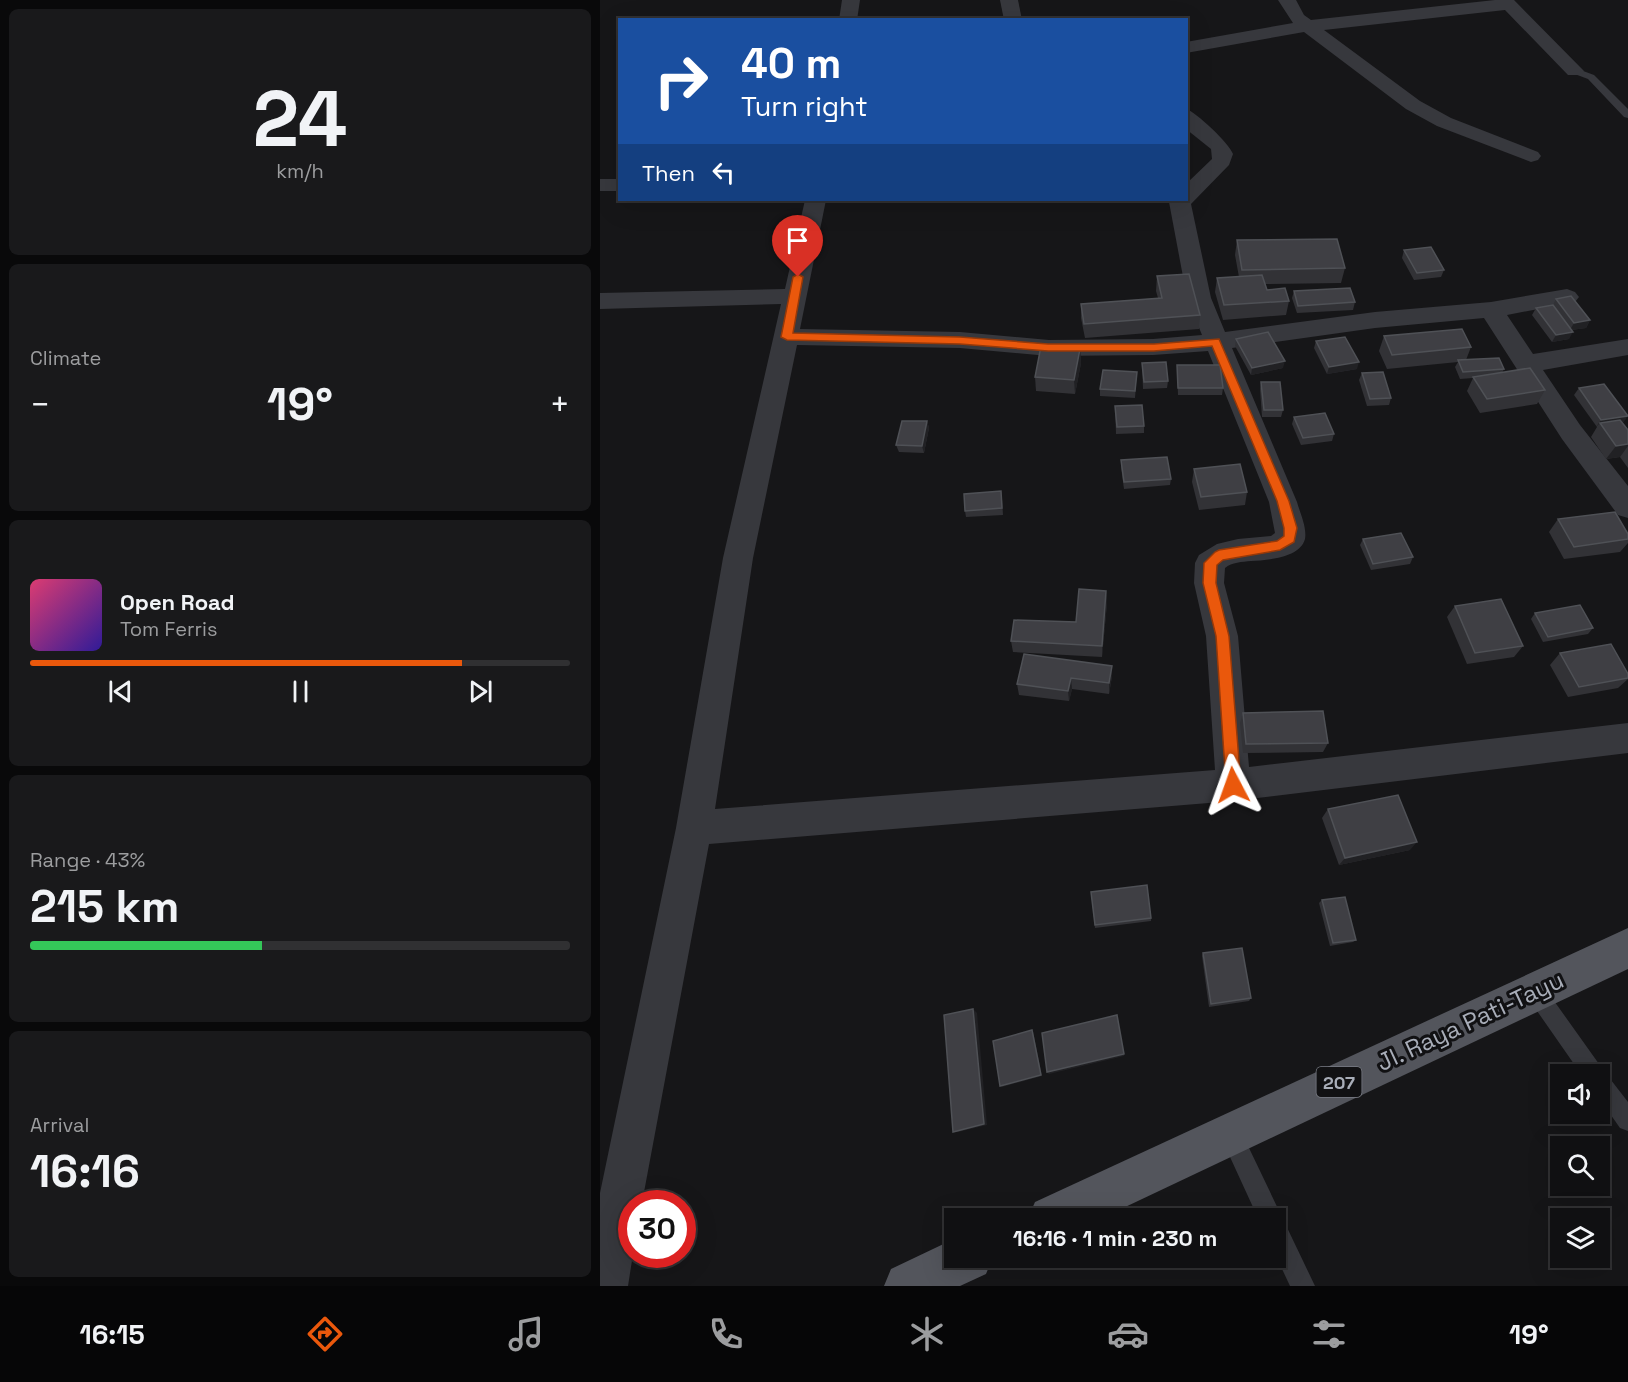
<!DOCTYPE html>
<meta charset="utf-8">
<style>
:root{--surface:#101012;--page:#19191b;--text:#f1f3f6;--muted:#9c9d9f;--line:#303032;--accent:#ea580c}
body{margin:0;font-family:"Space Grotesk",sans-serif;background:var(--page);color:var(--text);height:100vh;display:flex;flex-direction:column;font-size:22px;white-space:nowrap}
*{box-sizing:border-box;margin:0}
p{font-size:20px;color:var(--muted)}
.icon{flex:none;width:33px;height:33px;fill:none;stroke:currentColor;stroke-width:2;stroke-linecap:round;stroke-linejoin:round}
.map{position:relative;flex:1;overflow:hidden}
.sheet{display:flex;flex-direction:column;gap:9px;padding:9px;background:#09090a;width:600px}
.sheet>*{flex:none}
.guide{position:absolute;left:18px;top:18px;width:570px;height:183px;border-radius:0px;box-shadow:0 6px 24px #0002,0 0 0 2px var(--line);background:#1a4fa0;color:#fff;overflow:hidden}
.tools{position:absolute;left:950px;top:1064px;display:grid;gap:12px}
.tools a{display:grid;place-items:center;width:60px;height:60px;border-radius:0px;background:var(--surface);box-shadow:0 6px 24px #0002,0 0 0 2px var(--line);font-size:30px}
.speed{position:absolute;left:18px;top:1190px;display:flex;gap:12px;font-size:30px;font-weight:700;text-align:center}
.speed>*{display:grid;place-content:center;width:78px;height:78px;border-radius:50%;background:var(--surface);box-shadow:0 6px 24px #0002,0 0 0 2px var(--line);line-height:1}
.speed .limit{border:9px solid #d22;background:#fff;color:#111}
.pin{position:absolute;display:grid;place-items:center;width:51px;height:51px;color:#fff;margin:-62px -26px;border-radius:50% 50% 50% 0;rotate:-45deg;box-shadow:0 0 6px #0007}
.pin .icon{rotate:45deg}
.me{position:absolute;width:66px;margin:-33px;rotate:356deg;stroke-linejoin:round;filter:drop-shadow(0 0 4px #0008)}
.turn{display:flex;align-items:center;gap:21px;height:126px;padding:0 24px;font-size:27px}
.turn .icon{width:78px;height:78px;stroke-width:2.5}
.turn b{display:block;font-size:42px;line-height:51px}
.then{display:flex;align-items:center;height:57px;padding:0 24px;background:#0003;gap:12px;font-size:22px}
.big{font-size:45px;font-weight:700;line-height:1.1}
.sheet .tile{flex:1;display:flex;flex-direction:column;justify-content:center;gap:9px;min-width:0;padding:0 21px;border-radius:9px;background:var(--page)}
.sheet .dial{align-items:center;gap:0}
.dial b{font-size:78px;line-height:1}
.song{display:flex;align-items:center;gap:18px}
.cover{width:72px;height:72px;border-radius:9px;background:linear-gradient(135deg,hsl(340 70% 55%),hsl(250 70% 35%))}
.played{height:6px;border-radius:3px;background:linear-gradient(90deg,var(--accent) 80%,var(--line) 80%)}
.keys{display:flex;justify-content:space-around;direction:ltr}
.heat{display:flex;justify-content:space-between;align-items:center;font-size:33px;direction:ltr}
.charge{height:9px;border-radius:4px;background:linear-gradient(90deg,#34c759 43%,var(--line) 0)}
.trip{position:absolute;left:344px;top:1208px;width:342px;height:60px;border-radius:0px;background:var(--surface);box-shadow:0 6px 24px #0002,0 0 0 2px var(--line);font-weight:700;line-height:60px;text-align:center}
.dock{display:flex;height:96px;justify-content:space-around;align-items:center;background:#060607;color:var(--muted)}
.dock .icon{width:42px;height:42px}
.dock .selected{color:var(--accent)}
.dock b{font-size:27px;color:var(--text)}
main{display:flex;flex:1;min-height:0}
.map>svg:first-child{display:block}
</style>
<main>
<section class="sheet">
<div class="tile dial"><b>24</b><p>km/h</p></div>
<div class="tile"><p>Climate</p>
<div class="heat"><a>−</a><b class="big">19°</b><a>+</a></div>
</div>
<div class="tile">
<div class="song"><i class="cover"></i><div><b>Open Road</b><p>Tom Ferris</p></div></div>
<div class="played"></div>
<div class="keys"><svg class="icon" aria-label="previous" viewBox="0 0 24 24"><path d="M18 5L8 12l10 7zM5 5v14"/></svg><svg class="icon" aria-label="pause" viewBox="0 0 24 24"><path d="M8 5v14M16 5v14"/></svg><svg class="icon" aria-label="next" viewBox="0 0 24 24"><path d="M6 5l10 7-10 7zM19 5v14"/></svg></div>
</div>
<div class="tile"><p>Range · 43%</p><b class="big">215 km</b><div class="charge"></div></div>
<div class="tile"><p>Arrival</p><b class="big">16:16</b></div>
</section>
<div class="map">
<svg width="1028" height="1286" viewBox="0 0 1028 1286">
<rect width="100%" height="100%" fill="#161618"/>
<g fill="none" stroke-linecap="round" stroke-linejoin="round">
<g fill="#37383d" fill-rule="evenodd">
<polygon points="975,68 994,75 1028,109 1028,118 1024,117 988,79 972,73 972,69"/>
<polygon points="935,981 942,984 1004,1071 1028,1102 1028,1131 1020,1128 999,1098 999,1074 981,1074 928,998 925,991 928,984"/>
<polygon points="630,1122 638,1125 715,1286 690,1286 675,1254 675,1218 658,1218 619,1133 622,1125"/>
</g>
<g fill="#37383d" fill-rule="evenodd">
<polygon points="242,0 260,0 257,20 239,20"/>
<polygon points="400,0 418,0 422,20 404,20"/>
<polygon points="678,0 696,0 704,15 711,20 895,0 914,0 984,71 982,75 968,75 905,10 724,30 820,101 851,118 938,152 941,156 938,160 931,162 837,126 806,109 704,32 586,53 586,42 693,23"/>
<path d="M586,109C596,112 629,143 633,154L629,165L591,204L611,298L625,332L775,312L891,302L967,289L975,292L979,297L975,302L907,315L933,354L1028,339V355L943,370L980,425L1028,486V518L1018,515L962,439L884,318L775,328L632,348L697,502C700,513 707,527 705,539C700,558 667,560 651,561C642,562 632,562 625,568L624,583L638,636L649,767L1028,723V753L633,801L109,844L42,1203H32V1254H33L28,1286H0V1193L76,828L123,558L181,304L0,309V293L185,289L205,200H226L200,329L360,332L449,340L553,339L602,335L587,298L569,202L571,200H586V184L612,159L611,149L586,129ZM197,345L360,348L449,356L553,355L608,351L669,502L675,533L671,536L638,539L617,544L599,555L595,563L594,583L606,636L615,770L115,809L153,558Z"/>
<rect x="0" y="179" width="20" height="12"/>
</g>
<g fill="#53555c" fill-rule="evenodd">
<polygon points="1028,928 1028,969 502,1218 428,1218 435,1202"/>
<polygon points="354,1239 354,1257 393,1257 386,1274 360,1286 284,1286 291,1269"/>
</g>
</g>
<g fill="#323236">
<polygon points="637,240 745,268 741,283 665,284 667,290 689,301 686,315 623,320 615,292 617,278 639,277 635,255"/>
<polygon points="804,250 844,270 841,277 814,280 802,258"/>
<polygon points="557,276 600,315 599,329 485,338 481,318 481,304 558,298 556,291"/>
<polygon points="694,291 755,302 753,310 697,313 692,298"/>
<polygon points="956,299 990,320 986,328 971,330 969,339 952,342 932,315 936,308 953,305"/>
<polygon points="784,336 871,347 866,360 904,369 902,373 945,390 937,404 880,413 867,391 873,378 860,379 855,367 858,362 787,369 779,351"/>
<polygon points="636,339 683,368 651,375 635,346"/>
<polygon points="716,341 757,369 727,374 714,348"/>
<polygon points="480,349 481,363 475,394 436,391 435,377"/>
<polygon points="542,363 568,381 567,388 543,389"/>
<polygon points="577,365 623,388 622,395 578,395"/>
<polygon points="537,372 535,398 500,396 500,389"/>
<polygon points="762,373 791,398 789,405 767,406 759,380"/>
<polygon points="661,382 683,410 681,417 662,417 660,389"/>
<polygon points="979,388 1023,423 1028,430 1028,468 1020,457 1006,459 991,437 997,427 974,395"/>
<polygon points="515,406 544,426 544,433 516,434"/>
<polygon points="694,417 734,434 732,441 701,445 692,424"/>
<polygon points="327,421 329,428 324,453 299,452 296,445"/>
<polygon points="521,460 571,479 570,485 524,489 521,467"/>
<polygon points="594,469 647,492 645,505 599,510 592,482"/>
<polygon points="402,498 403,515 366,517 365,511"/>
<polygon points="958,519 1028,534 1028,543 1020,552 964,559 949,532"/>
<polygon points="763,539 813,557 810,564 771,570 760,545"/>
<polygon points="506,591 507,603 502,657 413,652 411,641 476,622"/>
<polygon points="855,606 923,646 914,657 867,664 847,617"/>
<polygon points="935,613 993,628 988,634 943,642 931,619"/>
<polygon points="960,653 1028,678 1028,679 1018,688 968,697 950,665"/>
<polygon points="512,666 512,676 509,694 472,689 469,701 419,695 417,684"/>
<polygon points="643,713 728,743 723,752 643,753 640,723"/>
<polygon points="728,809 810,850 739,865 722,818"/>
<polygon points="491,892 551,918 551,921 495,928"/>
<polygon points="722,900 756,940 753,942 730,946 719,903"/>
<polygon points="603,953 651,998 649,1001 609,1007 602,956"/>
</g>
<g fill="#212124">
<polygon points="990,320 986,328 970,330 974,323"/>
<polygon points="973,332 969,339 952,342 956,335"/>
<polygon points="480,349 481,363 475,394 474,380"/>
<polygon points="685,361 683,368 651,375 652,368"/>
<polygon points="759,362 757,369 727,374 729,367"/>
<polygon points="1028,416 1023,423 1002,426 1000,423 996,427 1001,420"/>
<polygon points="327,421 329,428 324,453 322,446"/>
<polygon points="1028,444 1028,446 1020,457 1006,459 1016,446"/>
<polygon points="506,591 507,603 502,657 502,646"/>
<polygon points="512,666 512,676 509,694 509,683"/>
<polygon points="471,678 472,689 469,701 468,691"/>
<polygon points="817,842 810,850 739,865 745,858"/>
<polygon points="373,1009 377,1013 387,1125 358,1132 353,1132"/>
<polygon points="432,1030 433,1031 442,1076 402,1087 400,1086"/>
<polygon points="524,1054 524,1056 449,1074 447,1072"/>
</g>
<g fill="#3f3f44" stroke="#4f5156" stroke-width="1.5">
<polygon points="737,239 745,268 642,270 637,240"/>
<polygon points="831,247 844,270 817,273 804,250"/>
<polygon points="589,274 600,315 484,324 481,304 562,298 557,276"/>
<polygon points="662,275 667,290 685,288 689,301 624,305 617,278"/>
<polygon points="750,288 755,302 698,306 694,291"/>
<polygon points="971,296 990,320 974,323 956,299"/>
<polygon points="953,305 973,332 956,335 936,308"/>
<polygon points="862,329 871,347 792,355 784,336"/>
<polygon points="668,332 685,361 652,368 636,339"/>
<polygon points="745,337 759,362 729,367 716,341"/>
<polygon points="441,346 480,349 474,380 435,377"/>
<polygon points="899,358 904,369 863,372 858,360"/>
<polygon points="566,362 568,381 544,382 542,363"/>
<polygon points="577,365 620,365 623,388 578,388"/>
<polygon points="930,368 945,390 887,399 873,377"/>
<polygon points="503,370 537,372 535,391 500,389"/>
<polygon points="783,372 791,398 770,399 762,373"/>
<polygon points="661,382 680,382 683,410 664,410"/>
<polygon points="1004,384 1028,416 1001,420 979,388"/>
<polygon points="542,405 544,426 517,427 515,406"/>
<polygon points="725,413 734,434 703,438 694,417"/>
<polygon points="1020,420 1028,430 1028,444 1016,446 1000,423"/>
<polygon points="302,421 327,421 322,446 296,445"/>
<polygon points="567,457 571,479 524,482 521,460"/>
<polygon points="640,464 647,492 601,497 594,469"/>
<polygon points="401,491 402,508 365,511 364,494"/>
<polygon points="1015,512 1028,534 1028,539 974,547 958,519"/>
<polygon points="801,533 813,557 773,564 763,539"/>
<polygon points="479,589 506,591 502,646 411,641 414,620 476,622"/>
<polygon points="901,599 923,646 875,653 855,606"/>
<polygon points="980,605 993,628 948,637 935,613"/>
<polygon points="1011,644 1028,674 1028,678 979,687 960,653"/>
<polygon points="424,654 512,666 509,683 471,678 468,691 417,684"/>
<polygon points="723,711 728,743 646,744 643,713"/>
<polygon points="798,795 817,842 745,858 728,809"/>
<polygon points="547,885 551,918 495,925 491,892"/>
<polygon points="745,897 756,940 733,943 722,900"/>
<polygon points="642,948 651,998 611,1004 603,953"/>
<polygon points="373,1009 384,1124 353,1132 344,1015"/>
<polygon points="517,1015 524,1054 447,1072 442,1033"/>
<polygon points="432,1030 441,1075 400,1086 393,1041"/>
</g>
<polygon fill="#ea580c" stroke="#983908" stroke-width="1.5" points="198,274 203,277 193,333 360,337 448,344 554,344 619,339 689,501 697,528 694,542 680,550 623,560 617,565 616,583 629,636 641,785 638,790 633,792 628,790 626,785 616,636 603,583 604,563 615,552 619,550 677,541 684,536 684,528 677,501 612,346 554,351 448,351 360,344 187,340 181,337 193,277"/>
<g text-anchor="middle" dominant-baseline="central" stroke-width="6" stroke-linejoin="round" paint-order="stroke">
<rect fill="#111113" stroke="#7b7e86" stroke-width="1.5" x="716.5" y="1067" width="45" height="30" rx="4.5"/>
<g font-size="18" font-weight="bold" fill="#a8adb8">
<text x="739" y="1082">207</text>
</g>
<g font-size="24" fill="#a8adb8" stroke="#111113">
<text transform="translate(870 1021) rotate(-25)">Jl. Raya Pati-Tayu</text>
</g>
</g>
</svg>
<div class="tools">
<a><svg class="icon" aria-label="sound" viewBox="0 0 24 24"><path d="M4 9h4l5-4v14l-5-4H4zM17 9q2 3 0 6"/></svg></a>
<a><svg class="icon" aria-label="search" viewBox="0 0 24 24"><circle cx="10" cy="10" r="6"/><path d="M15 15l6 6"/></svg></a>
<a><svg class="icon" aria-label="layers" viewBox="0 0 24 24"><path d="M12 4l9 5-9 5-9-5zM3 14l9 5 9-5"/></svg></a>
</div>
<div class="speed"><div class="limit">30</div></div>
<div class="pin" style="left:198px;top:277px;background:#d93025"><svg class="icon" aria-label="arrive" viewBox="0 0 24 24"><path d="M6 21V4h12l-3 4 3 4H6"/></svg></div>
<svg class="me" style="left:633px;top:785px" viewBox="-20 -20 40 40"><path d="M0-17L14 15 0 8-14 15z" fill="#ea580c" stroke="#fff" stroke-width="4"/></svg>
<div class="trip">16:16 · 1 min · 230 m</div>
<div class="guide">
<div class="turn"><svg class="icon" aria-label="right" viewBox="0 0 24 24"><path d="M7 20v-9h11M14 6l5 5-5 5"/></svg><div><b>40 m</b>Turn right</div></div>
<div class="then">Then<svg class="icon" aria-label="left" viewBox="0 0 24 24"><path d="M17 20v-9H6M10 6l-5 5 5 5"/></svg></div>
</div>
</div>
</main>
<nav class="dock">
<b>16:15</b>
<svg class="icon selected" aria-label="directions" viewBox="0 0 24 24"><path d="M12 3l9 9-9 9-9-9zM9 14v-3h6M13 9l2 2-2 2"/></svg>
<svg class="icon" aria-label="music" viewBox="0 0 24 24"><path d="M9 18V5l10-2v13"/><circle cx="6" cy="18" r="3"/><circle cx="16" cy="16" r="3"/></svg>
<svg class="icon" aria-label="phone" viewBox="0 0 24 24"><path d="M5 4h4l2 5-3 2q2 4 5 5l2-3 5 2v4C11 20 4 13 5 4z"/></svg>
<svg class="icon" aria-label="climate" viewBox="0 0 24 24"><path d="M12 3v18M4 7l16 10M4 17L20 7"/></svg>
<svg class="icon" aria-label="car" viewBox="0 0 24 24"><path d="M5 17H2v-5l4-1 3-4h7l3 4 3 1v5h-3M9 17h6M6 11h13"/><circle cx="7" cy="17" r="2"/><circle cx="17" cy="17" r="2"/></svg>
<svg class="icon" aria-label="filters" viewBox="0 0 24 24"><path d="M4 7h16M4 17h16"/><circle cx="9" cy="7" r="2"/><circle cx="15" cy="17" r="2"/></svg>
<b>19°</b>
</nav>
